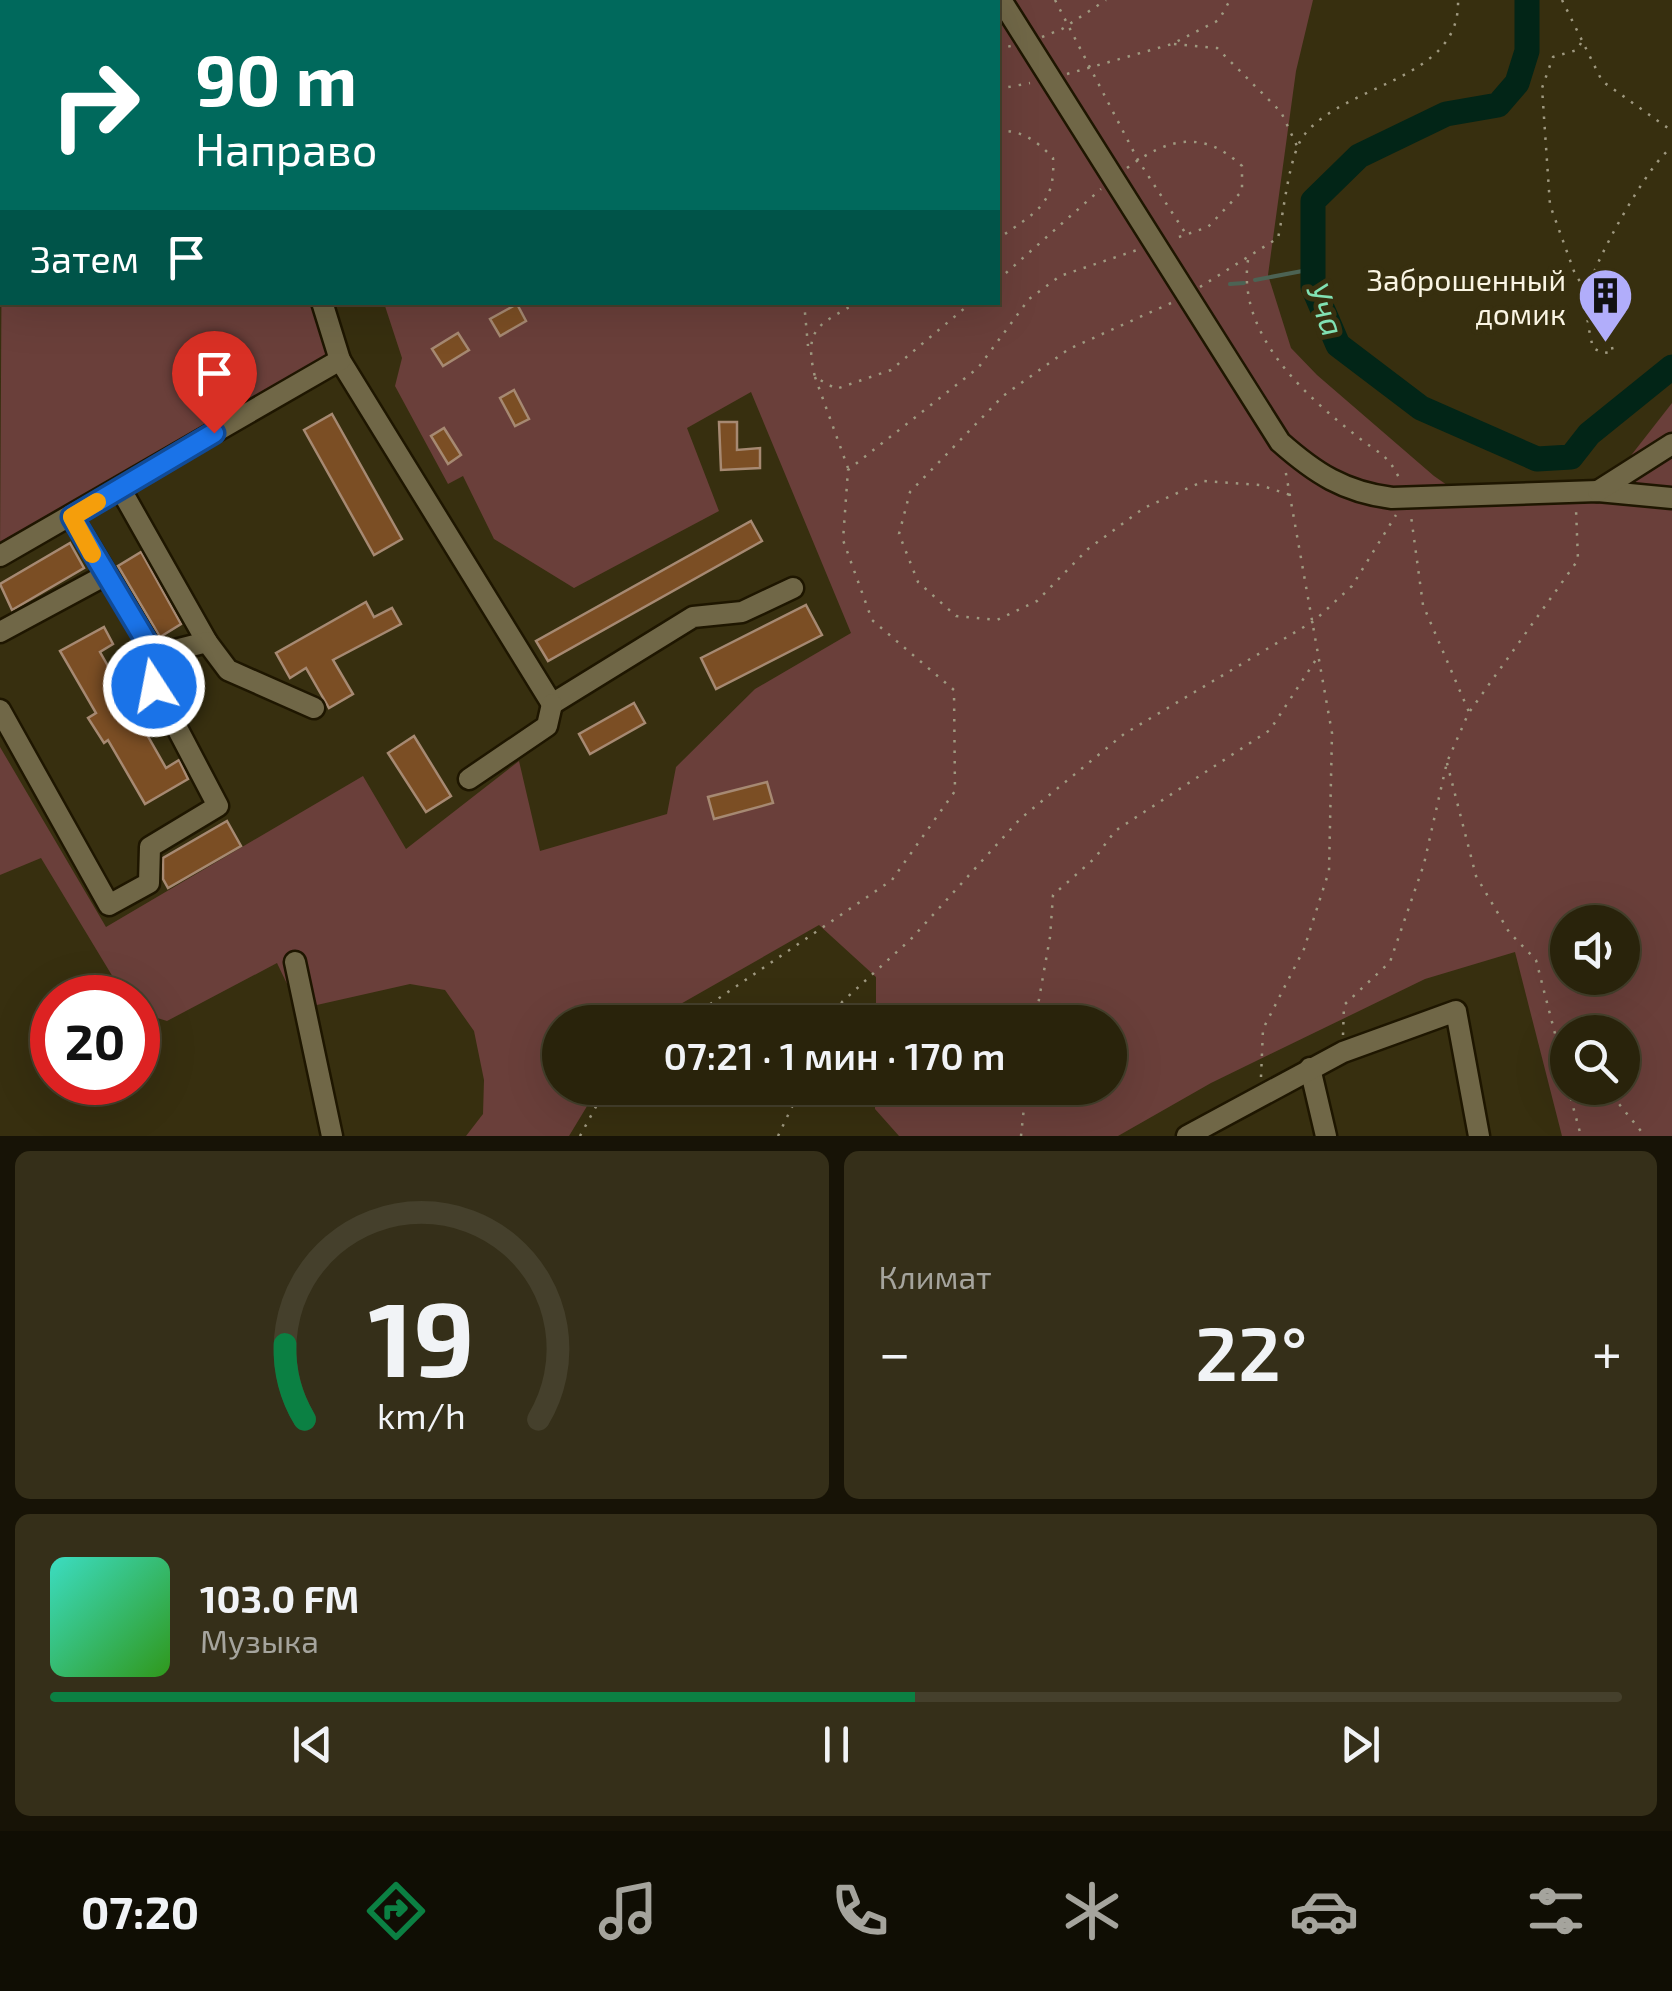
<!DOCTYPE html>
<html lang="ru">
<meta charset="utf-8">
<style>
:root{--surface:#29230b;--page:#352f19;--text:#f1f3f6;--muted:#a5a49d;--line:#45402c;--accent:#0b8043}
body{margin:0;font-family:"Exo 2",sans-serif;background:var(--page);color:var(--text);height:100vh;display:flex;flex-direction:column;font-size:38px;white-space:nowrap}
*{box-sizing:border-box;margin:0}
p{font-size:32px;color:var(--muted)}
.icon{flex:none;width:55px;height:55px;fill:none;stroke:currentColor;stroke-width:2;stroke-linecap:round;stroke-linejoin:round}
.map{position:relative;height:1136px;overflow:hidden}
.details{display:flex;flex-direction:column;gap:15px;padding:15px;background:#171306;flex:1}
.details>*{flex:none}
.banner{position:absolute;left:0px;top:0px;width:1000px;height:305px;box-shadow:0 10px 40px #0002,0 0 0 2px var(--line);background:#00695c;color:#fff;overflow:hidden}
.fabs{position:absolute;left:1550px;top:905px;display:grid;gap:20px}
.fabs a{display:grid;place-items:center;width:90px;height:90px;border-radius:50%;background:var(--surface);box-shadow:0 10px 40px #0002,0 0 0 2px var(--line);font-size:50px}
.speed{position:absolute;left:30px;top:975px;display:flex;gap:20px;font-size:50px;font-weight:700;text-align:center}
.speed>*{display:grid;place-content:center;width:130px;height:130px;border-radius:50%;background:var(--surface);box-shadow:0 10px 40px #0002,0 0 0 2px var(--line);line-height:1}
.speed .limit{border:15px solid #d22;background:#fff;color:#111}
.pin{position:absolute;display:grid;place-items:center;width:85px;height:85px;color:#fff;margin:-102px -42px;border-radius:50% 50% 50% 0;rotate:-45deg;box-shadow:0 0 10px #0007}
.pin .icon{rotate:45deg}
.me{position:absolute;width:110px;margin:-55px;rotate:349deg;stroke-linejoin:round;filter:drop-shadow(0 0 8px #0008)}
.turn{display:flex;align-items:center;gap:35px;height:210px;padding:0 30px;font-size:45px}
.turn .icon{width:130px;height:130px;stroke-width:2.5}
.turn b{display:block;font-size:70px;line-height:85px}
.then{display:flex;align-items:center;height:95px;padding:0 30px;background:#0003;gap:20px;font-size:38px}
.big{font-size:75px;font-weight:600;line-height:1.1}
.details .widget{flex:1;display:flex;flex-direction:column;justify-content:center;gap:15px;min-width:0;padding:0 35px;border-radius:15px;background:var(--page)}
.details .dial{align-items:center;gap:0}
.dial svg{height:260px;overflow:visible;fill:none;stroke:var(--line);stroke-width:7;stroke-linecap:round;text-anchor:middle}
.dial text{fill:var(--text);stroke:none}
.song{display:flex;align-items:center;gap:30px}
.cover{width:120px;height:120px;border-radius:15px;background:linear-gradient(135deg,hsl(170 70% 55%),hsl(110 70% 35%))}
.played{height:10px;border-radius:5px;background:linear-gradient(90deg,var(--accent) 55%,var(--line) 55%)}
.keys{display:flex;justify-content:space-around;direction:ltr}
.heat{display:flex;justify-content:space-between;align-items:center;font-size:55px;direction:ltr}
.details .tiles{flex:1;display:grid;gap:15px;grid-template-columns:1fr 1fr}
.widget:last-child{grid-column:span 2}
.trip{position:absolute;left:542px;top:1005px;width:585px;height:100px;border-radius:50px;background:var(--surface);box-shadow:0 10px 40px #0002,0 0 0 2px var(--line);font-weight:600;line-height:100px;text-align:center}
.tabs{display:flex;height:160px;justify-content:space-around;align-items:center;background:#100e04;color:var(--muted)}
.tabs .icon{width:70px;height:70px}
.tabs .on{color:var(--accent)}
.tabs b{font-size:45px;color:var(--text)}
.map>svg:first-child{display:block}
</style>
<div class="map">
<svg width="1672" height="1136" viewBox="0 0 1672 1136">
<rect width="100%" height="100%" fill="#372f0f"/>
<g fill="#6a3f3a" fill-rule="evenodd">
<path d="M276,0H1313L1296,71L1268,275L1291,348L1317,375L1434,476L1473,503L1597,499L1672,403V1136H1562L1515,952L1425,979L1211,1083L1118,1136H899L875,1109V1088H1110V1022H876V977L819,925L663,1014L654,1022H560V1088H598L569,1136H466L483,1114L484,1080L474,1031L445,990L410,984L299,1009L277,963L167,1021L138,1012V998L125,997L41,858L0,875V747L106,927L363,776L406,849L519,761L540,851L667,814L676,767L755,689L851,633L751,392L687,428L719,511L574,588L494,539L463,476L448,484L395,386L402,358L384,303L998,302V2ZM1568,922H1622V978H1568ZM1568,1032H1622V1088H1568Z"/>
<polygon points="2,201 2,302 322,303 340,360 0,554"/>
</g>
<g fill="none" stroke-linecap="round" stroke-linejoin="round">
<g stroke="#4c6354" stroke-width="4">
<polyline points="1255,280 1313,269"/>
<polyline points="1230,284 1244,283"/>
</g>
<polyline stroke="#022517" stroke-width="25" points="1527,0 1527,51 1517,83 1498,105 1446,114 1359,156 1313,201 1313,287 1338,345 1421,408 1537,459 1571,457 1589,434 1672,367"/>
</g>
<g fill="#7b4e24" stroke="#a68972" stroke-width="2.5">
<polygon points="517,304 526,321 500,336 490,319"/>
<polygon points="458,333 469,350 443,366 432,349"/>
<polygon points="514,390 529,419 515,426 500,398"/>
<polygon points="332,414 402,539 374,555 304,430"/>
<polygon points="719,422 737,422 737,450 760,448 760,468 721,470"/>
<polygon points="444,428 461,455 448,464 431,436"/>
<polygon points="751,521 762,541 548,661 536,641"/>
<polygon points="70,543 84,568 12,610 0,584"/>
<polygon points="141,552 181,624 160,637 118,566"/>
<polygon points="366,602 374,617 392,608 401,624 333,660 353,694 329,708 306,668 290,678 276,653"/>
<polygon points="806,605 822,635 716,689 701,658"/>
<polygon points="104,627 113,644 100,652 166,768 179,760 188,779 145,804 108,740 104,743 88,718 96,713 60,651"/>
<polygon points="634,703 645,723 590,754 579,734"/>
<polygon points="414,736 451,796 426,812 388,753"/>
<polygon points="767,782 773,803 714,819 708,797"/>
<polygon points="227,821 241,846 168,888 163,879 163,858"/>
</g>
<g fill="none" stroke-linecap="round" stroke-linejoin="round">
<defs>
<g id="minor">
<path d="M1001,0L1280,442C1315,473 1344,492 1392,498L1598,491L1672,498"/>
<polyline points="0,205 2,204"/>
<polyline points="340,360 552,704 693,617 742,612 793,588"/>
<polyline points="120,488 207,642"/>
<polyline points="1598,491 1672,444"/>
<polyline points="72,517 155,655"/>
<polyline points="0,556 340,360 322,302"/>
<polyline points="0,632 104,576"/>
<polyline points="0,710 109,905 149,883 150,847 218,806 155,686 155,655 207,642 228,670 314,708"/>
<polyline points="469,779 547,726 552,704"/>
<polyline points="295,962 332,1136"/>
<polyline points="1310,1068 1326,1136"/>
<polyline points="1187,1136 1343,1052 1456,1011 1479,1136"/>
</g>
</defs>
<use href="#minor" stroke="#1e1600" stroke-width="25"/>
<g stroke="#9f9980" stroke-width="2.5" stroke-dasharray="2.5 8" stroke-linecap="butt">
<polyline points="749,0 750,2"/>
<polyline points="1055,0 1138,160 1186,234"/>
<polyline points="1562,0 1602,81 1672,131"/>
<polyline points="794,2 795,0"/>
<polyline points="1042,37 1062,29 1106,0"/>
<polyline points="1581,43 1577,50 1553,57 1542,88 1550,205 1575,274 1587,292"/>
<polyline points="1174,44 1217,48 1281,112 1297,146"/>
<polyline points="998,49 1011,46"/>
<polyline points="1067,74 1172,44 1219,20 1230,0"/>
<polyline points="998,89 1030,83"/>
<path d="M998,131C1021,129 1038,142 1053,158C1056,207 1033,213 998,239"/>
<path d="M1127,168C1167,138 1203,129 1242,166V191L1208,227L1173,239"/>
<path d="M1248,260C1237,334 1304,395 1358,437C1379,454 1388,454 1400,480"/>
<polyline points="998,280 1101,189"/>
<path d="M1200,287L1278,238C1284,212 1289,152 1305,134C1347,83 1461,80 1458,0"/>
<polyline points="804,302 808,346"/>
<path d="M858,302C819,325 803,327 815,377L836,389L891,370L972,302"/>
<polyline points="1171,303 1069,349 1003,396 910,492 899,534 918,582 956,616 997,620 1037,601 1088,549 1144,508 1204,481 1260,485 1290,495"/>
<path d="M1612,347L1613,352L1603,353L1593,348C1589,331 1585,312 1587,294C1589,270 1652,157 1672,148"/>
<polyline points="815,377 848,468"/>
<polyline points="1470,711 1578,560 1576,509"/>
<polyline points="1447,763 1476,876 1509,932 1536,960 1568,1084"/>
<polyline points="684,1022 892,880 955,791 954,690 872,620 843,540 848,470 978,368 1029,299 1060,276 1137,250"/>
<polyline points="832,1022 842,1002 912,938 1020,819 1124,734 1314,621 1352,586 1396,515"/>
<polyline points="1035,1022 1050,937 1053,895 1095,858 1115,831 1270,730 1319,655"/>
<polyline points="1343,1035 1344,1005 1390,962 1424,864 1447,762 1469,712 1423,605 1411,516"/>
<polyline points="1261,1077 1263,1029 1304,949 1329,871 1332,733 1285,468"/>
<polyline points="1568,1088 1581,1136"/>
<polyline points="1606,1088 1645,1136"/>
<polyline points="580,1136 606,1088"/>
<polyline points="778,1136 801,1088"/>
<polyline points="1021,1136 1026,1088"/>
</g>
<use href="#minor" stroke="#706747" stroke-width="20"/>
</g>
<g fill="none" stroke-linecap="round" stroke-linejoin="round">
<defs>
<polyline id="route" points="154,686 155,656 72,517 214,433"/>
</defs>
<use href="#route" stroke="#114b97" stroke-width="25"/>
<use href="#route" stroke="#1a73e8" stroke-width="18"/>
<polyline stroke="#f59e0b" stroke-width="18" points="92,554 72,517 97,502"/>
</g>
<defs>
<symbol id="building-pin" viewBox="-11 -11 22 30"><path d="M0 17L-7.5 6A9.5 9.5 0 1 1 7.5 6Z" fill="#b1adfa" stroke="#372f0f"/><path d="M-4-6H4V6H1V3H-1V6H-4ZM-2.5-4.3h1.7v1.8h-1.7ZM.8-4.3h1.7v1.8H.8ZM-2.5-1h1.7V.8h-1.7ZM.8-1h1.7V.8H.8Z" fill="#111"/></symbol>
</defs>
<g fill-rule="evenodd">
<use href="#building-pin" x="1574" y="264" width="63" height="86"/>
</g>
<g text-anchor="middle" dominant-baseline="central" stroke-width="10" stroke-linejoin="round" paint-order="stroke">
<g font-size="30" fill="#faf5e3" stroke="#372f0f" text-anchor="end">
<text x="1566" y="279">Заброшенный<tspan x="1566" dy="34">домик</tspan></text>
</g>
<g font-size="32" font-style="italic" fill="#81e1b3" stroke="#372f0f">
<text transform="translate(1327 309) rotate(70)">Уча</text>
</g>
</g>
</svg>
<div class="fabs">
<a><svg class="icon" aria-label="sound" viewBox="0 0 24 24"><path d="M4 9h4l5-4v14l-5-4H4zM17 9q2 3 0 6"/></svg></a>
<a><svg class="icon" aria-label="search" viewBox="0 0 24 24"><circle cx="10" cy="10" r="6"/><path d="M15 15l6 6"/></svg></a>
</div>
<div class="speed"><div class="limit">20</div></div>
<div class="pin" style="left:214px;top:433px;background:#d93025"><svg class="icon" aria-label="arrive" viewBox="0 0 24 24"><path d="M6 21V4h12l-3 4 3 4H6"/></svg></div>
<svg class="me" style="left:154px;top:686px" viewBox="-20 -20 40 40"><circle r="17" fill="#1a73e8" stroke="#fff" stroke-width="3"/><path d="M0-11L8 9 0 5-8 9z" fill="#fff"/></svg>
<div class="trip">07:21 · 1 мин · 170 m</div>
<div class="banner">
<div class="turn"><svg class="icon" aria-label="right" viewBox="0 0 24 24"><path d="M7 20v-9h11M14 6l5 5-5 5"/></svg><div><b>90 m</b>Направо</div></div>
<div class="then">Затем<svg class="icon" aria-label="arrive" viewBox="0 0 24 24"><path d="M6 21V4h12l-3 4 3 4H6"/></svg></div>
</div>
</div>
<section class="details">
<div class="tiles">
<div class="widget dial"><svg viewBox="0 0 100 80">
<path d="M14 69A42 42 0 1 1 86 69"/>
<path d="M14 69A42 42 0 0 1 8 46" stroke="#0b8043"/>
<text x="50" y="56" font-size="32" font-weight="700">19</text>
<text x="50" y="72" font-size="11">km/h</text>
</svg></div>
<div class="widget"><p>Климат</p>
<div class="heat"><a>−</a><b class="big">22°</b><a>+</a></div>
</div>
<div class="widget">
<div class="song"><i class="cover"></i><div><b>103.0 FM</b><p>Музыка</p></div></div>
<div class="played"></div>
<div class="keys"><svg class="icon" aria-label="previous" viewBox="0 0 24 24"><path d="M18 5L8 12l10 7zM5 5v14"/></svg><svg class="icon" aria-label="pause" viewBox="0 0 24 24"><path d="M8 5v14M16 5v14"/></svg><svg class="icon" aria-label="next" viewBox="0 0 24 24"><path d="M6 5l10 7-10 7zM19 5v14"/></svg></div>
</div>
</div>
</section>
<nav class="tabs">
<b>07:20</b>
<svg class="icon on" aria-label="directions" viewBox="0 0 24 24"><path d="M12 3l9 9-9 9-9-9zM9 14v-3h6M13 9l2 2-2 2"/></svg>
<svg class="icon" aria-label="music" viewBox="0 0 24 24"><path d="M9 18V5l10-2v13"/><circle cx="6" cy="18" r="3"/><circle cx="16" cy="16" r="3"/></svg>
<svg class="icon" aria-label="phone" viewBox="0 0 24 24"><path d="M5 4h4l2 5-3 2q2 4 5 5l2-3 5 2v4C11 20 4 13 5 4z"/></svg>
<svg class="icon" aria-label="climate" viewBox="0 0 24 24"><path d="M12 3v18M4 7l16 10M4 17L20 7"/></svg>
<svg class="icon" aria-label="car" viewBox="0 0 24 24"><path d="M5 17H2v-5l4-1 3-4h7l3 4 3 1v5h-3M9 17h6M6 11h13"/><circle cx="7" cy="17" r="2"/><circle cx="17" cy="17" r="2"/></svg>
<svg class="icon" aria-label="filters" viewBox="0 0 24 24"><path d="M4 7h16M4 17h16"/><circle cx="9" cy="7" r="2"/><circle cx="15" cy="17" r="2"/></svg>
</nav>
